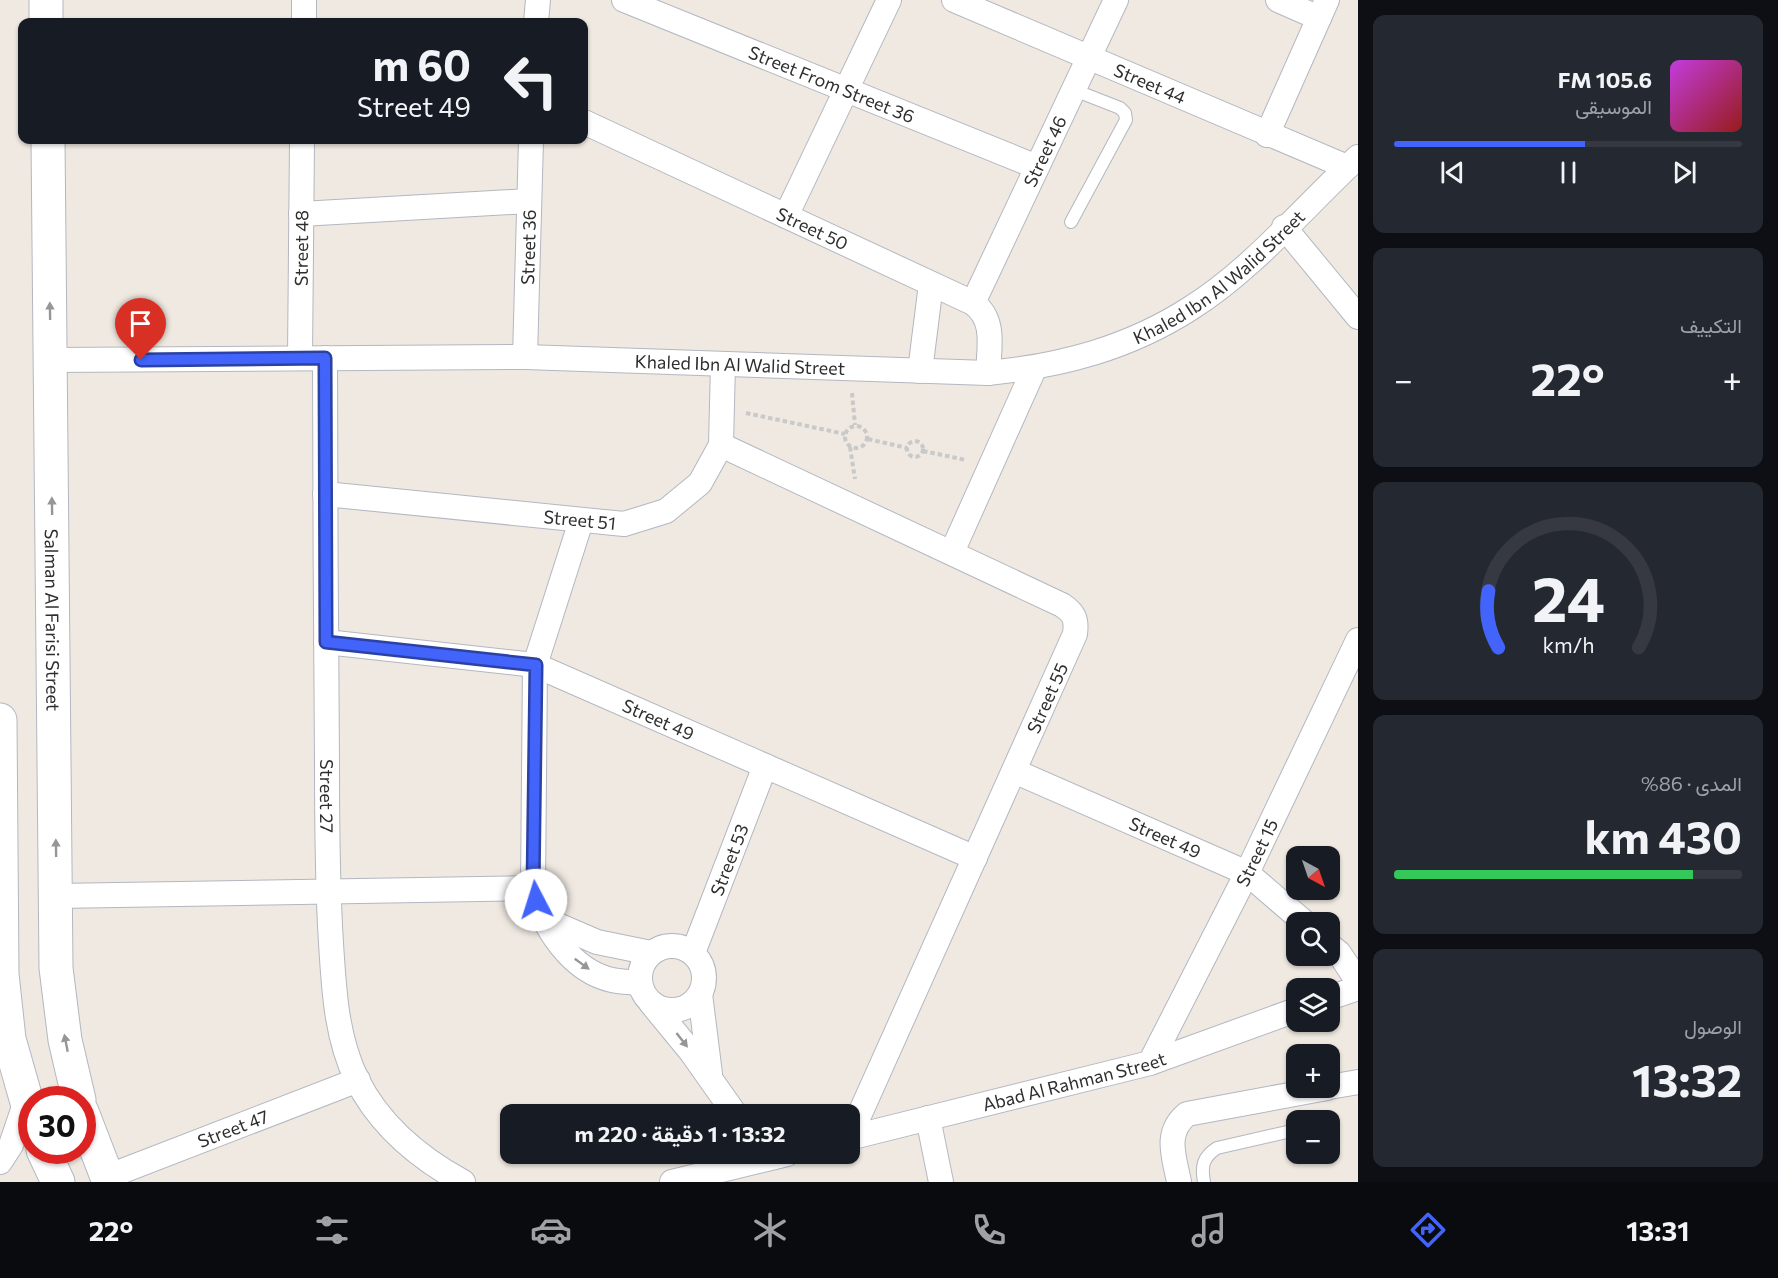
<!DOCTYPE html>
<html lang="ar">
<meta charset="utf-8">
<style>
:root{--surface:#171b24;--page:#242831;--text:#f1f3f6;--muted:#9ea1a6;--line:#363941;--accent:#4264fb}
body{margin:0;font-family:Commissioner,Vazirmatn,sans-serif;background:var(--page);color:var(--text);direction:rtl;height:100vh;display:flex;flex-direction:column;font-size:22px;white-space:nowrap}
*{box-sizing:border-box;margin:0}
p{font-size:20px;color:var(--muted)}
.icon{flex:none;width:33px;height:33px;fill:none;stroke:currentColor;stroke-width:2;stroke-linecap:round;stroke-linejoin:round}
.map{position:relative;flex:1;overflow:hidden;direction:ltr}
.sheet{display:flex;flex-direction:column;gap:15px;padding:15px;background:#0d0f14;width:420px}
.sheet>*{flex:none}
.hud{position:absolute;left:18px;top:18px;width:570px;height:126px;border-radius:12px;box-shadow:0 2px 4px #0004;direction:rtl;background:#171b24;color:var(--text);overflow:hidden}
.needle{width:39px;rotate:140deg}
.fabs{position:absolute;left:1286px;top:846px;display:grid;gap:12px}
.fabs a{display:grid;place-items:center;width:54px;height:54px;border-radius:12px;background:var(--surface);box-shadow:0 2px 4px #0004;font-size:30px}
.speed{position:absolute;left:18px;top:1086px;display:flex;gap:12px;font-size:30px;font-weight:700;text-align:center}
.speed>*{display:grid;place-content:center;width:78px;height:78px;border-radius:50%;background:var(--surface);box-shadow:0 2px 4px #0004;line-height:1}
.speed .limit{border:9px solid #d22;background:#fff;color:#111}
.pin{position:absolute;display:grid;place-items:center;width:51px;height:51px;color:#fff;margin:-62px -26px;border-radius:50% 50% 50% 0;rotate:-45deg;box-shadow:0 0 6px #0007}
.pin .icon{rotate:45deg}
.me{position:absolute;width:66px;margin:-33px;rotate:355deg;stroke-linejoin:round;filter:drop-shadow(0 0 4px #0008)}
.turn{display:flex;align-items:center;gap:21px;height:126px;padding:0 18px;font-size:27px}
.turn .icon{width:78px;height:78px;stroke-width:2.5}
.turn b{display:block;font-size:42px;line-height:51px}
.big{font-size:45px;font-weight:700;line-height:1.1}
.sheet .tile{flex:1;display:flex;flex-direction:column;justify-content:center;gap:9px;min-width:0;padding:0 21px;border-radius:12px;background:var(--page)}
.sheet .dial{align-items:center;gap:0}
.dial svg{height:156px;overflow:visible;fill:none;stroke:var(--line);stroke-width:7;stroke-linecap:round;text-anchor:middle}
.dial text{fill:var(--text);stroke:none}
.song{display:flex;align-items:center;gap:18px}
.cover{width:72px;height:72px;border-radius:9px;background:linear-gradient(135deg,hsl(290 70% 55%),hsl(0 70% 35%))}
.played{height:6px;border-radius:3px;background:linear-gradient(90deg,var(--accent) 55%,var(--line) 55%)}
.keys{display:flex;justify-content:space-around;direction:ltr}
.heat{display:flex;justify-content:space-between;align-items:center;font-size:33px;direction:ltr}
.charge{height:9px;border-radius:4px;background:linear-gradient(90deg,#34c759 86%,var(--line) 0)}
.trip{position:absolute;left:500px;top:1104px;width:360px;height:60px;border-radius:12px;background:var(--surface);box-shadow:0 2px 4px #0004;font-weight:700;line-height:60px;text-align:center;direction:rtl}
.menu{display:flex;height:96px;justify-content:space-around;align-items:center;background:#090b0e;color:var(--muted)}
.menu .icon{width:42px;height:42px}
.menu .selected{color:var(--accent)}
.menu b{font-size:27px;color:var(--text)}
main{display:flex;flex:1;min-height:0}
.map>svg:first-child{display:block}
</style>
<main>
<section class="sheet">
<div class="tile">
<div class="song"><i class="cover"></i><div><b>105.6 FM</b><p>الموسيقى</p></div></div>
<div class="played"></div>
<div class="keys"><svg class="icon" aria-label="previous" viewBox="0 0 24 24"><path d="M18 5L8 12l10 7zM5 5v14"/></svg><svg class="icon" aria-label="pause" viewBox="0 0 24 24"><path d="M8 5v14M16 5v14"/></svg><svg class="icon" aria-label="next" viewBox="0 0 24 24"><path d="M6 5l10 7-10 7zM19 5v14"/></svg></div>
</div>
<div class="tile"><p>التكييف</p>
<div class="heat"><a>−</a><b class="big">22°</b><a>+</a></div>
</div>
<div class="tile dial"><svg viewBox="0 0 100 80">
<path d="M14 69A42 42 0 1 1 86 69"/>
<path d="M14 69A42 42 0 0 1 9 40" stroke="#4264fb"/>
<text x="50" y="56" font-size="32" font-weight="700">24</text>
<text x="50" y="72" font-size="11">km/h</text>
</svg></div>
<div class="tile"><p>المدى · 86%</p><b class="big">430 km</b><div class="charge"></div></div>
<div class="tile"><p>الوصول</p><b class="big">13:32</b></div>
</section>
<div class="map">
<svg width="1358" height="1182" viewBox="0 0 1358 1182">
<rect width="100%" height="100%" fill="#efe9e1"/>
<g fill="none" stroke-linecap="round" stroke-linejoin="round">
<defs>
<g id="lane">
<polyline points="1071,222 1126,120 1125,113 1120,108 1074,90"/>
<path d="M1204,1182C1201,1166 1203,1157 1217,1148L1287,1132"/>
</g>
<g id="street">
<path id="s1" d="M624,0L1037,167"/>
<path id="s2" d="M954,0L1347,167"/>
<polyline points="1278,0 1319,18"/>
<polyline points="304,22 304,0"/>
<polyline points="536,22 538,0"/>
<path id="s3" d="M584,122L973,303C996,320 989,347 988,373"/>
<polyline points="1267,135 1327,0"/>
<polyline points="301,214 529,201"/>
<polyline points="786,216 889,0"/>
<polyline points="1284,227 1358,317"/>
<path id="s4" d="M973,303L1116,0"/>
<path id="s5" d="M525,357L531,140"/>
<path id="s6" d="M300,358L302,140"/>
<path id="s7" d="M325,358C325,493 326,627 327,762C327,822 327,882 331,943C334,990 336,1037 357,1080C380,1126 419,1158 463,1182"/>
<path id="s8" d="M50,360L525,357L988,373C1061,366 1129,348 1191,308C1252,270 1305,206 1358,157"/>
<polyline points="920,371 931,284"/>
<path d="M721,445L1062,605C1074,613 1077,619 1075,634L849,1138"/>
<path id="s9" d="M325,494L624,524L666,511L700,483L721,445L723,364"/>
<path d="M581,521L535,665L533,888C542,926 571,971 612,980C621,982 630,982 640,983"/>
<polyline points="952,552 1034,369"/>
<path id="s10" d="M326,642L535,665L975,858"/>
<path id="s11" d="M1014,771L1247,873L1304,922"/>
<polyline points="56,896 533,888"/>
<polyline points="546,920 597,942 651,953"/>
<polyline points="1329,945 1339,953 1358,982"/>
<circle cx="672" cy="978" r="32"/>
<path id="s12" d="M693,953L765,766"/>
<polyline points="700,994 710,1074"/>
<polyline points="1329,998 1358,988"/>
<polyline points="651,1003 692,1053 735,1114"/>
<path id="s13" d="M1150,1063L1247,873L1358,640"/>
<polyline points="1329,1087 1358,1082"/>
<polyline points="928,1118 941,1182"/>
<path id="s14" d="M849,1138L1150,1063L1296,1010"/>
<polyline points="0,1162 11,1145 25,1104"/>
<path id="s15" d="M107,1177L358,1080"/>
<polyline points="672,1182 787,1154"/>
<path d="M1179,1182C1174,1156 1164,1133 1187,1114L1327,1088"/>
</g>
<g id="secondary">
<polyline points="46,0 46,22"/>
<path id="s16" d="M48,140L56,968L65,1040L79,1100"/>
<polyline points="0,720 2,974 9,1039 32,1120"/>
<polyline points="82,1112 109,1182"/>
<polyline points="43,1150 58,1182"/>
</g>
</defs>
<use href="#lane" stroke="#b4b7c1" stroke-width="14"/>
<use href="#street" stroke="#b4b7c1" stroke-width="26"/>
<use href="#secondary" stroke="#b4b7c1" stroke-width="35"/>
<g stroke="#c9c9c9" stroke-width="4" stroke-dasharray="4.5 3" stroke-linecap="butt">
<polyline points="852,393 855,425"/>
<polyline points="746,413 845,434"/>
<circle cx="856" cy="437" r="11"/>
<polyline points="868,439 907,448"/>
<circle cx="915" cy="449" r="8"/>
<polyline points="850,447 855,479"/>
<polyline points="923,451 966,460"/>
</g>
<use href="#lane" stroke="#fff" stroke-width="12"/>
<use href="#street" stroke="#fff" stroke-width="24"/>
<use href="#secondary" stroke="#fff" stroke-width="33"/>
</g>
<defs><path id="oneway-solid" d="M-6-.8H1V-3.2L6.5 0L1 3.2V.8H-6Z" transform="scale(1.5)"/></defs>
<g fill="#969696">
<use href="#oneway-solid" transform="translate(50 311) rotate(-91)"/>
<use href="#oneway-solid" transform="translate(52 506) rotate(-91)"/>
<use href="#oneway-solid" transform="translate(56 848) rotate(-91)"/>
<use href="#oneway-solid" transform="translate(582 964) rotate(36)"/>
<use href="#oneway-solid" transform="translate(682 1040) rotate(52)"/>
<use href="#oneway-solid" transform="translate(66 1043) rotate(-101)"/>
</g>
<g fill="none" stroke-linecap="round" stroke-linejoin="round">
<defs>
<polyline id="route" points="141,360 325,358 326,642 536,665 533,888 536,900"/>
</defs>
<use href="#route" stroke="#2b41a3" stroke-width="15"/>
<use href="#route" stroke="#4264fb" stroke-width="10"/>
</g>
<g text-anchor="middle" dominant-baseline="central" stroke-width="4.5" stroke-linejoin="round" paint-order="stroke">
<g font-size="18" fill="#2e2e2e" stroke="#fff">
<text stroke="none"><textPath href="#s1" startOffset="224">Street From Street 36</textPath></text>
<text stroke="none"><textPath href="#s2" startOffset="213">Street 44</textPath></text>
<text stroke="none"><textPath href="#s4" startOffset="168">Street 46</textPath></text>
<text stroke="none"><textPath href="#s3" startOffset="252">Street 50</textPath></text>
<text stroke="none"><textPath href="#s5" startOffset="110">Street 36</textPath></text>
<text stroke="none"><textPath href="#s6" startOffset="110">Street 48</textPath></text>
<text stroke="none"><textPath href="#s8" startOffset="1194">Khaled Ibn Al Walid Street</textPath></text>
<text stroke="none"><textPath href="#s8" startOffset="690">Khaled Ibn Al Walid Street</textPath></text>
<text stroke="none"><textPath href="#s9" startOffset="256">Street 51</textPath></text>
<text stroke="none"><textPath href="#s16" startOffset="480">Salman Al Farisi Street</textPath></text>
<text transform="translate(1047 698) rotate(-66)">Street 55</text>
<text stroke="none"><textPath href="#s10" startOffset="345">Street 49</textPath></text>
<text stroke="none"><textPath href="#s7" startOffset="438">Street 27</textPath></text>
<text stroke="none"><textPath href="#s11" startOffset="165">Street 49</textPath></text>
<text stroke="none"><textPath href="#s13" startOffset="236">Street 15</textPath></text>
<text stroke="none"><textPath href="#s12" startOffset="100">Street 53</textPath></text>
<text stroke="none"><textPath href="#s14" startOffset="232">Abad Al Rahman Street</textPath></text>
<text stroke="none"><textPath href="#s15" startOffset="135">Street 47</textPath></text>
</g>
</g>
</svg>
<div class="fabs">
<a><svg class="needle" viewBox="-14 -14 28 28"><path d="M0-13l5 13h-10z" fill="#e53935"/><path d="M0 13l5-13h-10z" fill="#9ea1a6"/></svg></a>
<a><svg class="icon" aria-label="search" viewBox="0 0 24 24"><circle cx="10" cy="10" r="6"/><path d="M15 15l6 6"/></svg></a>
<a><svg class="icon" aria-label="layers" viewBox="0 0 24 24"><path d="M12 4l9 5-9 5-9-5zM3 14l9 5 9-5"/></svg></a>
<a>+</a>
<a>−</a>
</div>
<div class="speed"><div class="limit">30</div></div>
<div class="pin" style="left:141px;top:360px;background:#d93025"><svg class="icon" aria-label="arrive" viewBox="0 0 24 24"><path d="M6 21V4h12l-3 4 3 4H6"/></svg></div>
<svg class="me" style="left:536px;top:900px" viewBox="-20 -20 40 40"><circle r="19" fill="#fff"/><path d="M0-13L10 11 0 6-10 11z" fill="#4264fb"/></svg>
<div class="trip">13:32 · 1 دقيقة · 220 m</div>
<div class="hud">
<div class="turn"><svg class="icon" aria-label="left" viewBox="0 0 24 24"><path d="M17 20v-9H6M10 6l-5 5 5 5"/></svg><div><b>60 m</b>Street 49</div></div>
</div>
</div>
</main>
<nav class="menu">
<b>13:31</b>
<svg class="icon selected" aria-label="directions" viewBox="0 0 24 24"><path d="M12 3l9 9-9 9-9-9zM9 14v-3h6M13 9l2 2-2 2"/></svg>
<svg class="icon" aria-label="music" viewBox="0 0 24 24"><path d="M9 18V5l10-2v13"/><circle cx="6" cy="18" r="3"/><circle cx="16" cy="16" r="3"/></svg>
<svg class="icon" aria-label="phone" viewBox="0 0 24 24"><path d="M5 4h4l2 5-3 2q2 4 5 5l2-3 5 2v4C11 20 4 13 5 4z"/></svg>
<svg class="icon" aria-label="climate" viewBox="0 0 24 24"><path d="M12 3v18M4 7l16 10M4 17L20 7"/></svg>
<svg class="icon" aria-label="car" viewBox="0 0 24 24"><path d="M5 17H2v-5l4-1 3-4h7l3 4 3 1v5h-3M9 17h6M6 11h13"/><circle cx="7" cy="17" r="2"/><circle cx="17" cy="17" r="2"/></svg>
<svg class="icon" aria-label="filters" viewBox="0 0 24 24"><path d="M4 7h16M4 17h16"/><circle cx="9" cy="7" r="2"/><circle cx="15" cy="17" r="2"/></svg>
<b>22°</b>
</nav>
